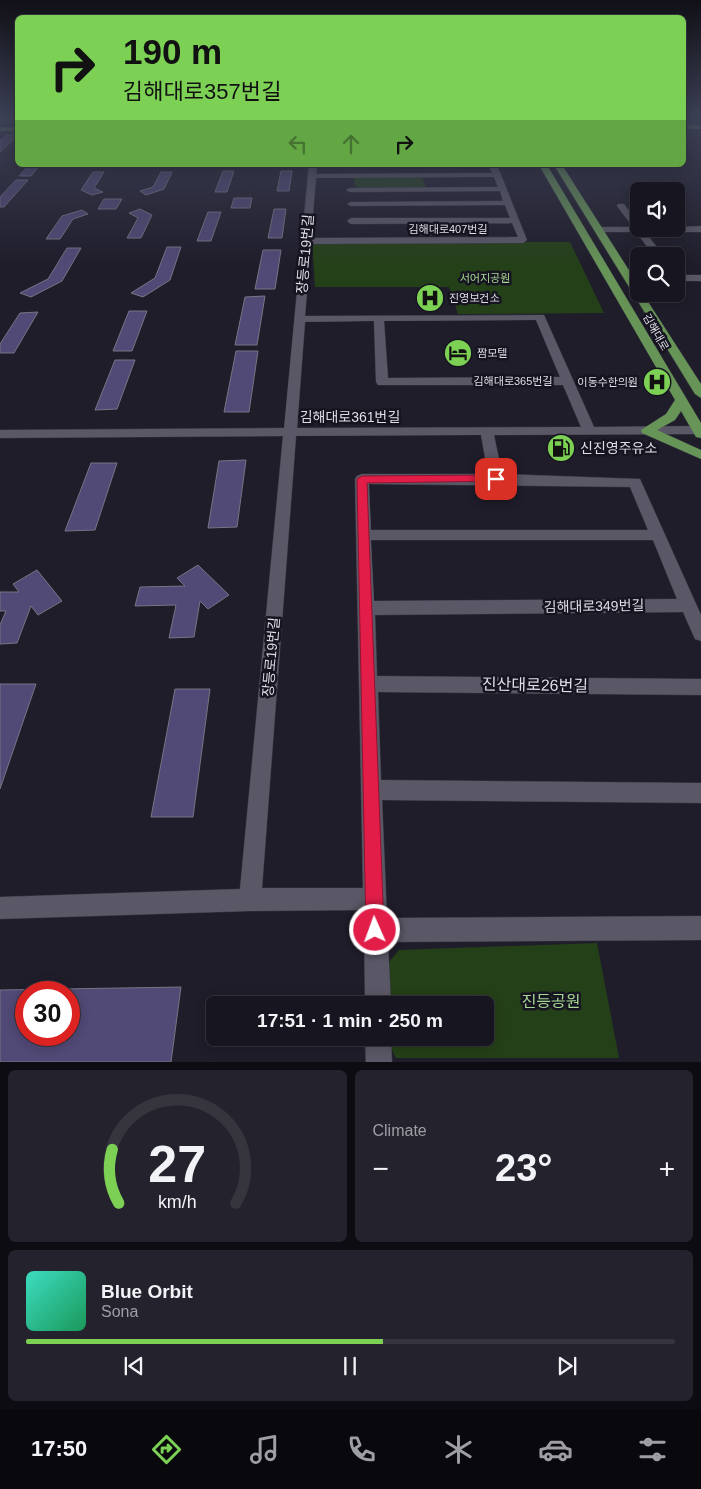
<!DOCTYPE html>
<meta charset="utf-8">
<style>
:root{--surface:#171620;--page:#24232d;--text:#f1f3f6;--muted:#9e9fa5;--line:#36353e;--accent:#7cd155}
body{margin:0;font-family:Helvetica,"Noto Sans KR",sans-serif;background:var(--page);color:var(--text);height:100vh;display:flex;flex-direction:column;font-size:19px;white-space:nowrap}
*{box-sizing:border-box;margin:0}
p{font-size:16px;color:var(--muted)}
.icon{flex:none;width:28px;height:28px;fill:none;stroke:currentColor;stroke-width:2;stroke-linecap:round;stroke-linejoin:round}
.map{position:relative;height:1062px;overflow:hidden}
.details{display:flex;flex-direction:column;gap:8px;padding:8px;background:#0d0c12;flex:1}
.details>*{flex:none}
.top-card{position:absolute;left:15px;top:15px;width:671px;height:152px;border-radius:8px;box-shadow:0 2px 12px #0003,0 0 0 1px var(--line);background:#7cd155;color:#111;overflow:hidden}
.buttons{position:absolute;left:630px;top:182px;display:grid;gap:10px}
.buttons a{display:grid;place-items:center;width:55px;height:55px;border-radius:8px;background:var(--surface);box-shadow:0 2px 12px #0003,0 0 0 1px var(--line);font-size:25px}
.speed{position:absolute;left:15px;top:981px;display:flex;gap:10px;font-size:25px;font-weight:700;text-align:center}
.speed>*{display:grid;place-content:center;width:65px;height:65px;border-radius:50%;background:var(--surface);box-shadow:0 2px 12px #0003,0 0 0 1px var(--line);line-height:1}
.speed .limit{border:8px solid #d22;background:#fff;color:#111}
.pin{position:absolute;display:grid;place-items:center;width:42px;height:42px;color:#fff;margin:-21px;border-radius:10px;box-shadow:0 2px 8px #0006}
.me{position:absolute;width:55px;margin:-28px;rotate:358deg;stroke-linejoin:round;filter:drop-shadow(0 0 4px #0008)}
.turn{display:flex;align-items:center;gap:18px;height:105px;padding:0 25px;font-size:22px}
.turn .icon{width:65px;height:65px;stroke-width:2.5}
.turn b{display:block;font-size:35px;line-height:42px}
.lanes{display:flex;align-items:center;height:48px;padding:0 25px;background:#0003;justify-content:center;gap:25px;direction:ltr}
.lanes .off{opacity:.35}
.big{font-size:38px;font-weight:600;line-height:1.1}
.details .widget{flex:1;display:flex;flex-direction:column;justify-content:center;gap:8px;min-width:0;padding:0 18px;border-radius:8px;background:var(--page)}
.details .dial{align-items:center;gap:0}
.dial svg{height:130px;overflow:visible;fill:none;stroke:var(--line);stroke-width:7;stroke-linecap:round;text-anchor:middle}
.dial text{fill:var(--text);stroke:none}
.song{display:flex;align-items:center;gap:15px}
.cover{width:60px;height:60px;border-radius:8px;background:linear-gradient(135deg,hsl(170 70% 55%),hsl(150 70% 35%))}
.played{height:5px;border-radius:2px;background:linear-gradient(90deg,var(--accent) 55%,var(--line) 55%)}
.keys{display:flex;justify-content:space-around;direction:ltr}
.heat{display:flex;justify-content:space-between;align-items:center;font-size:28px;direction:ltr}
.details .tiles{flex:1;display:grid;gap:8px;grid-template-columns:1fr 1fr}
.widget:last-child{grid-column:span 2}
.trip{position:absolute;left:206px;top:996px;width:288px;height:50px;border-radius:8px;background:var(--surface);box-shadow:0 2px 12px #0003,0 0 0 1px var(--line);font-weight:600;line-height:50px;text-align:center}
.tab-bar{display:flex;height:80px;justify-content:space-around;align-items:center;background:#09090d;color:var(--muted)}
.tab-bar .icon{width:35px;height:35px}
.tab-bar .current{color:var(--accent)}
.tab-bar b{font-size:22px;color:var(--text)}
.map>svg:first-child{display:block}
</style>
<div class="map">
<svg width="701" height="1062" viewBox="0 0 701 1062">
<rect width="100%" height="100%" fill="#1f1d2a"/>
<g fill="#244018">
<polygon points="422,177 426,188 362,189 355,186 354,178"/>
<polygon points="312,241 570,242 604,313 458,314 449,287 315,287"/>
<polygon points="597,943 619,1058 396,1058 387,1041 386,1038 485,1038 485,1005 385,1005 384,968 399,950"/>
</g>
<g fill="#514976" stroke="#767584" fill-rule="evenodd">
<polygon points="7,135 18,135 0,152 0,141"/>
<polygon points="29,165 40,165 31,176 19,176"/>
<polygon points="223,171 234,171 227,192 215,192"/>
<polygon points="281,171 292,171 289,191 277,191"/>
<polygon points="93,172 104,172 94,188 103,192 92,195 81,190"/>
<polygon points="161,172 172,172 164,189 146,195 140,191 153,187"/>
<polygon points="16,180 28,180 4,207 0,207 0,197"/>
<polygon points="234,198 252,198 250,208 231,208"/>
<polygon points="104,199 122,199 116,209 98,209"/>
<polygon points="140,209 152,215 141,238 127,238 138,218 129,213"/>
<polygon points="274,209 286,209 282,238 268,238"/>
<polygon points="82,210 88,214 73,219 60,239 46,239 62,216"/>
<polygon points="208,212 221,212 211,241 197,241"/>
<polygon points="167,247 181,247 170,280 143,297 131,293 155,278"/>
<polygon points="67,248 81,248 62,281 31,297 20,293 48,279"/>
<polygon points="263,250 281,250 275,289 255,289"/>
<polygon points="265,296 257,345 235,345 245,297"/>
<polygon points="129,311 147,311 132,351 113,351"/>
<polygon points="38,312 14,353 0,353 0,344 20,313"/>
<polygon points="236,351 258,351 249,412 224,412"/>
<polygon points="115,360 135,360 117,409 95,410"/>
<polygon points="246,460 237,527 208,528 219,461"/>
<polygon points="91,463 117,463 95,530 65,531"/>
<polygon points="198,565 229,595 208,609 200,601 194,637 169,638 176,605 135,606 140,587 185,586 177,578"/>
<polygon points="37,570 62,601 38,615 31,606 17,643 0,644 0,625 6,611 0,611 0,592 19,592 13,584"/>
<polygon points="0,684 36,684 0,789"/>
<polygon points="175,689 210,689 193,817 151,817"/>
<path d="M181,987L171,1062H0V990ZM26,992H69V1035H26Z"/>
</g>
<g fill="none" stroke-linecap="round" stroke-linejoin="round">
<defs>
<g id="minor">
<polygon points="0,118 18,118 18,121 0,122"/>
<polygon points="684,120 693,126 693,128 689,128 684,125"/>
<path d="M309,165H317L316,174L492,173L489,165H497L527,240L523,243L311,244L305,316L544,315L594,427L701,426V434L494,435L502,474L640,479L701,615V641L695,639L683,612L375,615L377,676L701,679V695L378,692L381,780L701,783V803L382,800L387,918L701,916V940L388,942L391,1005H365L364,910L250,911L0,919V897L240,889L283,436L0,438V430L284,428ZM494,177L498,187L350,188L346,190L350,192L500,191L503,201L351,202L347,204L351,206L505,205L510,218H351L347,221L351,224L512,223L518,237L311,238L316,178ZM536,320L560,377L388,378L384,321ZM374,321L376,382L378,385H563L581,427L297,428L305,322ZM481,435L488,474H362L357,476L355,479L363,888H262L296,436ZM369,484L630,487L648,530H371ZM371,540H653L677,599L374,601Z"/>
<polygon points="618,204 624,204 639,224 639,229 701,226 701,232 645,232 664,256 654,256 636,232 597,232 597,228 600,227 633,227 617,206"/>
<rect x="676" y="275" width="25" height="6"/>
<polygon points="365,1038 391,1038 392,1062 366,1062"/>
</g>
<g id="major">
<rect x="684" y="125" width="17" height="4"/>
<rect x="0" y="127" width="18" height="4"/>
<polygon points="539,165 547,165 701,423 701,438 696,437 681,411 675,420 657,430 701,450 701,459 642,433 641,430 666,414 675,400"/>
<polygon points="554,165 562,165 639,286 639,294 643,294 701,384 701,398 695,394"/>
</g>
</defs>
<use href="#minor" stroke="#383741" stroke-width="1"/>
<use href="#major" stroke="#383741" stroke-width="1"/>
<use href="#minor" fill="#5a5866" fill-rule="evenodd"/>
<use href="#major" fill="#679457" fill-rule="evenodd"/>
</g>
<linearGradient id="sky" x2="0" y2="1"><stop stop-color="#111017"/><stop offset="0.44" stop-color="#3c4055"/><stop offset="1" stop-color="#3c4055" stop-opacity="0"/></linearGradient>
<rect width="701" height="266" fill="url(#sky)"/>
<polygon fill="#e11d48" stroke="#92132f" points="496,475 500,476 502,479 500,481 367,483 384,930 382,936 375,939 369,936 366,930 357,479 362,476"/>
<defs>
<symbol id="hospital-disc" viewBox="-11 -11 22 22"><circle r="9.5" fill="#7cd155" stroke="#161420"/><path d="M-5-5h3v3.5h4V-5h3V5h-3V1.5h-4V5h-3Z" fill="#111"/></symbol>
<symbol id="hotel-disc" viewBox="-11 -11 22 22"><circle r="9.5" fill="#7cd155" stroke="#161420"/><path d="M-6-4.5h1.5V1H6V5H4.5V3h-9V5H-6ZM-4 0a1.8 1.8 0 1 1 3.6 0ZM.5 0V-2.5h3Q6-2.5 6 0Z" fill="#111"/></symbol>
<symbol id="fuel-disc" viewBox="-11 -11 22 22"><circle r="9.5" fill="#7cd155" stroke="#161420"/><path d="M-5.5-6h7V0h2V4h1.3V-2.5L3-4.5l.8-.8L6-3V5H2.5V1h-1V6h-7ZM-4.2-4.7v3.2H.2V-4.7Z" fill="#111"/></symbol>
</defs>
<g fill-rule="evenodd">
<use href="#hospital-disc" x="414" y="282" width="32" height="32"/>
<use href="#hotel-disc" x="442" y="337" width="32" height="32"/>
<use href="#hospital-disc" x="641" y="366" width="32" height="32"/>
<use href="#fuel-disc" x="545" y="432" width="32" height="32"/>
</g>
<g text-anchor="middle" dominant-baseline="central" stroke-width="5" stroke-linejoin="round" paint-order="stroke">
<g font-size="11" fill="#dfdee6" stroke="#161420">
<text x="448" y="229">김해대로407번길</text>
<text transform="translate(656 332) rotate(60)">김해대로</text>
<text x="513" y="381">김해대로365번길</text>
</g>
<g font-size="11" fill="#a6d693" stroke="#161420">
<text x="485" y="278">서어지공원</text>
</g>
<g font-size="11" fill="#dfdee6" stroke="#161420" text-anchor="start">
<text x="449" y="298">진영보건소</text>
<text x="477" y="353">짬모텔</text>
<text x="638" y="382" text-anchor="end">이동수한의원</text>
</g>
<g font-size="14" fill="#dfdee6" stroke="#161420">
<text transform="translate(305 254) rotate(-85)">장등로19번길</text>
<text x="350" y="417">김해대로361번길</text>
<text transform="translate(594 606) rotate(-1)">김해대로349번길</text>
<text transform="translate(271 657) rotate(-85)">장등로19번길</text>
</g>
<g font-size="14" fill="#dfdee6" stroke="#161420" text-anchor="start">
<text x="580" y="448">신진영주유소</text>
</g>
<g font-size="16" fill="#dfdee6" stroke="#161420">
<text transform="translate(535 685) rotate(1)">진산대로26번길</text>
</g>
<g font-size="16" fill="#a6d693" stroke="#161420">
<text x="551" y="1001">진등공원</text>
</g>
</g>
</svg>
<div class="buttons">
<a><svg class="icon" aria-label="sound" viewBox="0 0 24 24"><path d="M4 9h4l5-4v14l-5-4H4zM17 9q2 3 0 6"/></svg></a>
<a><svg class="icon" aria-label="search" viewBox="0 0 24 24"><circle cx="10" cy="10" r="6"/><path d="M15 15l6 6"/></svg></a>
</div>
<div class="speed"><div class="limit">30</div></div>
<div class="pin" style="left:496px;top:479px;background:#d93025"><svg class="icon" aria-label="arrive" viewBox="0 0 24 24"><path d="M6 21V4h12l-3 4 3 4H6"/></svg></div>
<svg class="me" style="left:375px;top:930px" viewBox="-20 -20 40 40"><circle r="17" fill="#e11d48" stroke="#fff" stroke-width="3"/><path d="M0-11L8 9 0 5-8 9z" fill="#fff"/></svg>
<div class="trip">17:51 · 1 min · 250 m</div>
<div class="top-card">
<div class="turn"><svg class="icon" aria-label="right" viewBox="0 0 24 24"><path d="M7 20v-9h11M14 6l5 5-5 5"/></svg><div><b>190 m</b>김해대로357번길</div></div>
<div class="lanes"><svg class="icon off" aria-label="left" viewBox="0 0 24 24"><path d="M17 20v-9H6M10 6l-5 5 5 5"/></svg><svg class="icon off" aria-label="ahead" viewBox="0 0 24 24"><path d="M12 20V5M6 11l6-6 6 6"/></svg><svg class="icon" aria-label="right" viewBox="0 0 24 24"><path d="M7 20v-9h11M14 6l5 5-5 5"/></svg></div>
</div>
</div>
<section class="details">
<div class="tiles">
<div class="widget dial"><svg viewBox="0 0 100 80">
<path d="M14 69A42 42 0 1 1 86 69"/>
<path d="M14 69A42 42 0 0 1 10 36" stroke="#7cd155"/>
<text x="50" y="56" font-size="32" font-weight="700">27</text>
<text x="50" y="72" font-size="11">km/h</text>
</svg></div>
<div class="widget"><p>Climate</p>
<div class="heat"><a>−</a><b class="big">23°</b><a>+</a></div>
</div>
<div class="widget">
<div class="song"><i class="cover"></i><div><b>Blue Orbit</b><p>Sona</p></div></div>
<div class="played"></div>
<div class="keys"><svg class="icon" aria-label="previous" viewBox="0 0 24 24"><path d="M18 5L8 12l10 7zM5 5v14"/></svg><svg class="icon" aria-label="pause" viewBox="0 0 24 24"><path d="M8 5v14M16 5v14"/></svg><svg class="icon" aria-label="next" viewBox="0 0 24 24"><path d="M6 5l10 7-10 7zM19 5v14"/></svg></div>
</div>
</div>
</section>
<nav class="tab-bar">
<b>17:50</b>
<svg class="icon current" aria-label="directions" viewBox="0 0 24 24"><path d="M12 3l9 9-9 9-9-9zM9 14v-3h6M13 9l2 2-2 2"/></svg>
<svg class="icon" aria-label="music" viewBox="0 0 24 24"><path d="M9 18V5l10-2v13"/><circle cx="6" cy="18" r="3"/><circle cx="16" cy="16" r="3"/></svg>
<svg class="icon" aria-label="phone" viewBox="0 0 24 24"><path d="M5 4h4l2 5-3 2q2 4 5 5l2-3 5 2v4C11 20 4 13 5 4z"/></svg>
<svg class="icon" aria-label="climate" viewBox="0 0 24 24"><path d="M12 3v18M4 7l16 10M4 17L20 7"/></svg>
<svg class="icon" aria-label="car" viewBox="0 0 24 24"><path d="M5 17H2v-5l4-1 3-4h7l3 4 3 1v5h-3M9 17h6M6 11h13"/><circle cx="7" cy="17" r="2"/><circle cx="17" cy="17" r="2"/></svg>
<svg class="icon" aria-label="filters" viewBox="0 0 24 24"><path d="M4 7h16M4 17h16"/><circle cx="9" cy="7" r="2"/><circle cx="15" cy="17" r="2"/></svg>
</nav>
